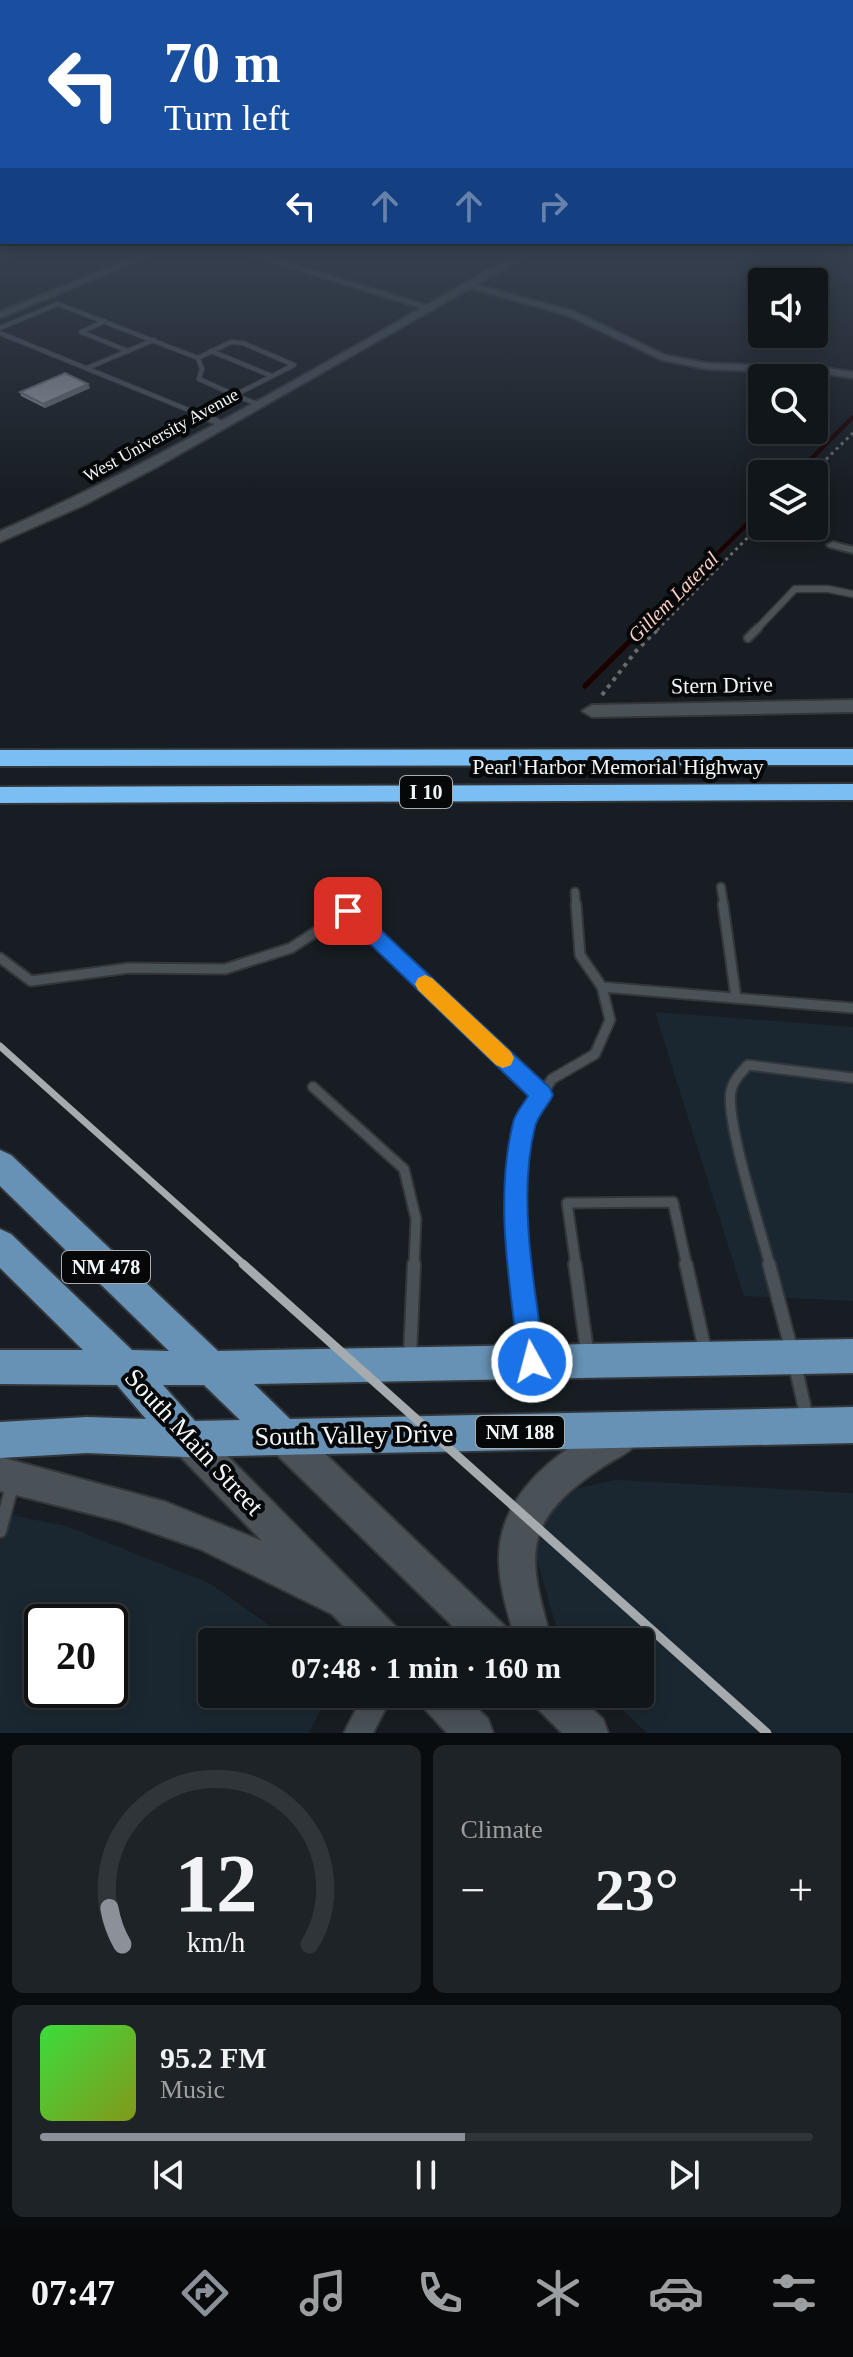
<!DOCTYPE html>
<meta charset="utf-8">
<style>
:root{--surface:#11161a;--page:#1e2327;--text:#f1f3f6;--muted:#9c9fa2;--line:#303539;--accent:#8c9099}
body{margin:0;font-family:Georgia,serif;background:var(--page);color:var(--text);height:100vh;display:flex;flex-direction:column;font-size:30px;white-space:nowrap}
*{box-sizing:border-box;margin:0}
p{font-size:26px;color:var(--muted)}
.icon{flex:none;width:44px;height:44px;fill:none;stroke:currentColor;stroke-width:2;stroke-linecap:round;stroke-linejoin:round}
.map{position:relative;height:1733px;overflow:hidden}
.panel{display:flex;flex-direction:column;gap:12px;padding:12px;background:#090c0e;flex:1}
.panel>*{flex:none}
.banner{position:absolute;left:0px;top:0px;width:854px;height:244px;box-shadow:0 4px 20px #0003,0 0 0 2px var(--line);background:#1a4fa0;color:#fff;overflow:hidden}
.fabs{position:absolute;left:748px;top:268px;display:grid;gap:16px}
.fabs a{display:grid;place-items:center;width:80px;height:80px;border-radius:8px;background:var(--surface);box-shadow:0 4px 20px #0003,0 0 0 2px var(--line);font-size:40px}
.speed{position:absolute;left:24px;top:1604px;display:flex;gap:16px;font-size:40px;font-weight:700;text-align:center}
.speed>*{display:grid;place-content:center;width:104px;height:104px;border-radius:50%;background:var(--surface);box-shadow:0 4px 20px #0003,0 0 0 2px var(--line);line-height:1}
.speed .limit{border:4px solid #111;border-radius:12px;background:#fff;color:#111}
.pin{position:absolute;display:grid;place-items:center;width:68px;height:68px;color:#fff;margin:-34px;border-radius:16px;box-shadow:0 4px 12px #0006}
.me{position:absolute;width:88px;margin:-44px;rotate:353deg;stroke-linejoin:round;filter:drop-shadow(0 0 6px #0008)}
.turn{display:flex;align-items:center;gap:28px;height:168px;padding:0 32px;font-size:36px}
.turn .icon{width:104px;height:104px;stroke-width:2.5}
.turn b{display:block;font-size:56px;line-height:68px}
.lanes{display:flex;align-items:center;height:76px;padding:0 32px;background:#0003;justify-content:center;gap:40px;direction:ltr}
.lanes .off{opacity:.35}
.big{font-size:60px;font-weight:600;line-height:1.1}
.panel .tile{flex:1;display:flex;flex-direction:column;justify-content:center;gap:12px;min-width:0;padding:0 28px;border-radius:12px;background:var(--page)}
.panel .dial{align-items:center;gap:0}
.dial svg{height:208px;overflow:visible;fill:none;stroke:var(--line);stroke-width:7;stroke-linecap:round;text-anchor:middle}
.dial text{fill:var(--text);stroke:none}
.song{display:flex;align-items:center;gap:24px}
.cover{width:96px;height:96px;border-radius:12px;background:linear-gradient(135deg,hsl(120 70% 55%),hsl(70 70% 35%))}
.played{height:8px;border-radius:4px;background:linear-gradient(90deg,var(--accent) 55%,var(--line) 55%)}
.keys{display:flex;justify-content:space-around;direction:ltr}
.heat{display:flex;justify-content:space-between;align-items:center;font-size:44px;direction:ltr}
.panel .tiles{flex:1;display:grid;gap:12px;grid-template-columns:1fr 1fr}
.tile:last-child{grid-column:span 2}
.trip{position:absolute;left:198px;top:1628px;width:456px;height:80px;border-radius:8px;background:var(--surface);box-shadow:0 4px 20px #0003,0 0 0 2px var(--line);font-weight:600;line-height:80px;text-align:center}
.dock{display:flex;height:128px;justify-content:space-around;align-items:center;background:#07090a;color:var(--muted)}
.dock .icon{width:56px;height:56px}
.dock .active{color:var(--accent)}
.dock b{font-size:36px;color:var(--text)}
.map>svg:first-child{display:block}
</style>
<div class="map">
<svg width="853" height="1733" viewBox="0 0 853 1733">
<rect width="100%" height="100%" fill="#171d22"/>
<g fill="#1b2730" fill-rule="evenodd">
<polygon points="655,1012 853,1027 853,1301 744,1296"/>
<polygon points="616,1480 853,1493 853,1733 647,1733 618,1706 609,1694 640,1694 640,1642 569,1642 555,1623 535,1552 539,1537 554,1508 578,1488"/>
<path d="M0,1513L66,1526L209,1583L293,1642H212V1694H329L309,1733H0ZM42,1622H110V1690H42Z"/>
</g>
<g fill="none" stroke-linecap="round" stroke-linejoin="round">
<g stroke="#1c0000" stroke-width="4">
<polyline points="796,474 853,417"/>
<polyline points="641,630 762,509"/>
</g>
<polyline stroke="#1c0000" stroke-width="5" points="585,686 643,628"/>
<defs>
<g id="lane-far4">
<polyline points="105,321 81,332 128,351"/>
<polyline points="0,328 58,304 198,358 231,342 243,343 294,365 235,395 257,404"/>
<polyline points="0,333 206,417"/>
<polyline points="211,351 272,376"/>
<polyline points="198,358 202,369 199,379 235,395"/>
<polyline points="87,368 154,340"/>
<polyline points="199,413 235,395"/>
</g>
<g id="lane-far3">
<polyline points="201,415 222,424"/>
<polyline points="756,630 795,589 828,589 853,594"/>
</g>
<g id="lane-far2">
<polyline points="748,638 758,628"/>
<polyline points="721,887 724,906"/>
<polyline points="575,892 576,906"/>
</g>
<g id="lane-far1">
<polyline points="723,904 736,998"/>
<polyline points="0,958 31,981 129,968 225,969 291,948 348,911 542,1095"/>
<polyline points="602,987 853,1008"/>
<polyline points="313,1087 404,1169 416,1219 414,1266"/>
<polyline points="520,1266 518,1176 524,1121 552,1079 595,1054 610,1020 602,987 580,955 576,904"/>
<polyline points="576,1266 567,1203 673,1202 687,1266"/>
<path d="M770,1266C761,1231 725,1120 731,1091C733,1080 741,1073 748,1065L853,1078"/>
</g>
<g id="lane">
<polyline points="519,1264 531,1353"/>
<polyline points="575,1264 587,1351"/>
<polyline points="686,1264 705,1350"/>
<polyline points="769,1264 791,1348"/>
<polyline points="410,1356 414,1264"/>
<polyline points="795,1365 807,1418"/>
<polyline points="0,1531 12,1486"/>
</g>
<g id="street">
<polygon points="145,253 156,253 0,318 0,312"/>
<polygon points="243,253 255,253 432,307 425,309"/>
<polygon points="469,283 573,311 665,355 706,363 826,368 853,372 853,378 826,374 706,369 662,360 567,315 466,287"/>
<polygon points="833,542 853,547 853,553 829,547 827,545"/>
<polygon points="364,1694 393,1694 373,1733 344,1733"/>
</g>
<g id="secondary">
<path d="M519,253H532L155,468L82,506L0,542V531C180,452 348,348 519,253Z"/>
<polygon points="853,700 853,712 592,717 582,711 592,705"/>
<path d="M626,1418L638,1422L642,1434C635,1452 617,1457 601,1468C520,1522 527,1556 552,1642H516C507,1609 494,1573 501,1538C513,1479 574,1439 626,1418Z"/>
<polygon points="281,1419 293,1423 508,1629 513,1642 469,1642 269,1447 265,1435 269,1423"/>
<polygon points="187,1423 199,1427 398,1629 403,1642 359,1642 332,1614 200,1549 119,1521 0,1491 0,1457 166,1502 262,1541 175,1451 171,1439 175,1427"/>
<polygon points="417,1694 463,1694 488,1719 493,1733 447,1733 423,1707"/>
<polygon points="530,1694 576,1694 603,1719 608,1733 562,1733 536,1707"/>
</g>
<path id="primary" d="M0,1150L11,1155L218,1351L853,1339V1373L254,1384L290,1419L853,1407V1443L187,1457L87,1453L0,1458V1422L87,1417L146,1419L117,1385L0,1384V1350H83L0,1268V1229L11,1234L132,1350L169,1351L0,1186ZM163,1385H204L240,1420L195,1421Z"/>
<g id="highway">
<polygon points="853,749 853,765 0,766 0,750"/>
<polygon points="853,784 853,800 0,803 0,787"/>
</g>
</defs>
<use href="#lane-far4" stroke="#33373b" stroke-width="6"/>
<use href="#lane-far3" stroke="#33373b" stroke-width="9"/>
<use href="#lane-far2" stroke="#33373b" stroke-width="11"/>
<use href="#lane-far1" stroke="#33373b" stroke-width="13"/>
<use href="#lane" stroke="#33373b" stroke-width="16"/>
<use href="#street" stroke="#33373b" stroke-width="4"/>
<use href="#secondary" stroke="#33373b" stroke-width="4"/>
<use href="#primary" stroke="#33373b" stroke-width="4"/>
<use href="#highway" stroke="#33373b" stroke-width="4"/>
<g stroke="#656b6f" stroke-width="3" stroke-dasharray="3 4" stroke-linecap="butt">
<polyline points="811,474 853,433"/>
<polyline points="657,630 762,523"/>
</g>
<polyline stroke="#656b6f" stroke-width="4" stroke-dasharray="4 5" stroke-linecap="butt" points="602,695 636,651 659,628"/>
<use href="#lane-far4" stroke="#4a5157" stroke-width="4"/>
<use href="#lane-far3" stroke="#4a5157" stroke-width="6"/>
<use href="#lane-far2" stroke="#4a5157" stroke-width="7"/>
<use href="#lane-far1" stroke="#4a5157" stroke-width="9"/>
<use href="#lane" stroke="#4a5157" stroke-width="12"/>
<use href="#street" fill="#4a5157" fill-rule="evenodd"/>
<use href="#secondary" fill="#4a5157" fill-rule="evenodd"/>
<use href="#primary" fill="#6792b5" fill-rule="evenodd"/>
<use href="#highway" fill="#7abef3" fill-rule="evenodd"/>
<polyline stroke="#a5abae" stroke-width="7" points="0,1046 246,1266"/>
<polyline stroke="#a5abae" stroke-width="9" points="243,1264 767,1733"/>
</g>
<polygon fill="#7c8389" points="90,388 45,408 21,396 20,392"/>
<polygon fill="#656a6f" points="88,384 90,388 45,408 43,404"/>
<polygon fill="#90989f" stroke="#656a6f" stroke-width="2" points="65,373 88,384 43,404 20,392"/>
<linearGradient id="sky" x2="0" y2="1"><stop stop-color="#0d1013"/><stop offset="0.51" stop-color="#36404f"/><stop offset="1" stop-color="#36404f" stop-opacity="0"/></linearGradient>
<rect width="853" height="496" fill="url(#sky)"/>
<path fill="#1a73e8" stroke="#114b97" stroke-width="2" d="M348,904L355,906L550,1088L553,1095C548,1106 537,1116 535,1127C517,1197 535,1291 545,1362L541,1371L532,1375L522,1371L519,1362C510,1285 494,1200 513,1123C515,1113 523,1105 528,1096L342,917L339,911L342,906Z"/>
<polygon fill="#f59e0b" points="425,975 432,978 511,1052 514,1058 511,1065 503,1068 496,1065 418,990 415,984 418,978"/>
<g text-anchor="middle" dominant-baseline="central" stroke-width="8" stroke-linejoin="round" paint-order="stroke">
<g font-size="18" fill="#f1f6f9" stroke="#050709">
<text transform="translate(161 435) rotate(-29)">West University Avenue</text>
</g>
<g font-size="20" font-style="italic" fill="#fccfc6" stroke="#050709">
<text transform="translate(673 597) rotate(-45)">Gillem Lateral</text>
</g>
<g fill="#050709" stroke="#aaaeb1" stroke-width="2">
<rect x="400" y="776" width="52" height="32" rx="6"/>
<rect x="62" y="1251" width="88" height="32" rx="6"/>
<rect x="476" y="1416" width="88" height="32" rx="6"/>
</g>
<g font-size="20" font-weight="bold" fill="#f1f6f9">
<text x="426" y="792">I 10</text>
<text x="106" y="1267">NM 478</text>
<text x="520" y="1432">NM 188</text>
</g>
<g font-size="22" fill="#f1f6f9" stroke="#050709">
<text transform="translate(722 685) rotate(-1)">Stern Drive</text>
<text x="618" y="766">Pearl Harbor Memorial Highway</text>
</g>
<g font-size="26" fill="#f1f6f9" stroke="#050709">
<text transform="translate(354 1435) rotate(-1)">South Valley Drive</text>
<text transform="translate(194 1442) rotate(47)">South Main Street</text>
</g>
</g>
</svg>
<div class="fabs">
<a><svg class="icon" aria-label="sound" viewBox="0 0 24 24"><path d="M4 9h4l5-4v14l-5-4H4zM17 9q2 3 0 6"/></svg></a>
<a><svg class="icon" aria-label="search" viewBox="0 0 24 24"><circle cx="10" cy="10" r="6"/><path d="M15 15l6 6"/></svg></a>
<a><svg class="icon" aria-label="layers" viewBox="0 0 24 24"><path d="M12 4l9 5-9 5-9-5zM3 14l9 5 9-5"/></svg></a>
</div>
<div class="speed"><div class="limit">20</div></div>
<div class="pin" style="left:348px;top:911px;background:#d93025"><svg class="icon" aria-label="arrive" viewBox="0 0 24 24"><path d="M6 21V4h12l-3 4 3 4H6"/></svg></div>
<svg class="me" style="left:532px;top:1362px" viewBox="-20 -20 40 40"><circle r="17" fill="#1a73e8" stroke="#fff" stroke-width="3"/><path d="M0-11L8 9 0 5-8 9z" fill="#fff"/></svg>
<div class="trip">07:48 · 1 min · 160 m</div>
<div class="banner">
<div class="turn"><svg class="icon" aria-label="left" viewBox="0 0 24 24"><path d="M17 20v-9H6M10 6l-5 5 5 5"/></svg><div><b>70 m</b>Turn left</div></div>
<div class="lanes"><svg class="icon" aria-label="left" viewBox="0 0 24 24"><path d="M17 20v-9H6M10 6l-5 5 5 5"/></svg><svg class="icon off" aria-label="ahead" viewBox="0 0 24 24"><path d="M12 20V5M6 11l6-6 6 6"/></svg><svg class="icon off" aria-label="ahead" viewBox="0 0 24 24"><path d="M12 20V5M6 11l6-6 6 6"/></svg><svg class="icon off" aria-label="right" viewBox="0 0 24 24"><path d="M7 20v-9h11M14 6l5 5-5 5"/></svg></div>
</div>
</div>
<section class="panel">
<div class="tiles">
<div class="tile dial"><svg viewBox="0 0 100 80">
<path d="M14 69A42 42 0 1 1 86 69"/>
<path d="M14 69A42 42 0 0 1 9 55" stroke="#8c9099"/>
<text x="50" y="56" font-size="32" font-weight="700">12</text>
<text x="50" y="72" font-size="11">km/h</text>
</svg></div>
<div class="tile"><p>Climate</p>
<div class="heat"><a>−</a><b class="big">23°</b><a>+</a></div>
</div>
<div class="tile">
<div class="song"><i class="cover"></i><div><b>95.2 FM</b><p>Music</p></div></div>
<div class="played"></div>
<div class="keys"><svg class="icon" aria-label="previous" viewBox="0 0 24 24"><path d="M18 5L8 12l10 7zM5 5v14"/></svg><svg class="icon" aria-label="pause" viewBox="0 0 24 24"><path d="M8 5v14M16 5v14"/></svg><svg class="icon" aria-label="next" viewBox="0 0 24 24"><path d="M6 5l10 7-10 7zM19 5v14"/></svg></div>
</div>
</div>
</section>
<nav class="dock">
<b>07:47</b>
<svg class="icon active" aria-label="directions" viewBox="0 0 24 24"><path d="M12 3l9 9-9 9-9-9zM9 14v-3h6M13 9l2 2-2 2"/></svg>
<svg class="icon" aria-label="music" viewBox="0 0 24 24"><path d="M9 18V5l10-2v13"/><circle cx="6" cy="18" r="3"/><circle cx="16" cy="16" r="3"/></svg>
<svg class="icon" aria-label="phone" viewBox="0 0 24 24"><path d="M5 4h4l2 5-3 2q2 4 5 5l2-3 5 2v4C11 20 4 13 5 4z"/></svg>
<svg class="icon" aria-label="climate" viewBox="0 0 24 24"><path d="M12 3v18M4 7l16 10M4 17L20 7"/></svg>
<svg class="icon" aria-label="car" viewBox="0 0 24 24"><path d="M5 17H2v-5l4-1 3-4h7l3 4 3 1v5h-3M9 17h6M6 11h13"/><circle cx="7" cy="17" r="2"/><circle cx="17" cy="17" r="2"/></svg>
<svg class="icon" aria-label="filters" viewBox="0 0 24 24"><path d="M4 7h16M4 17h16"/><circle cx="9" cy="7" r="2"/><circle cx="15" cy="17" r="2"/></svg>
</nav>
